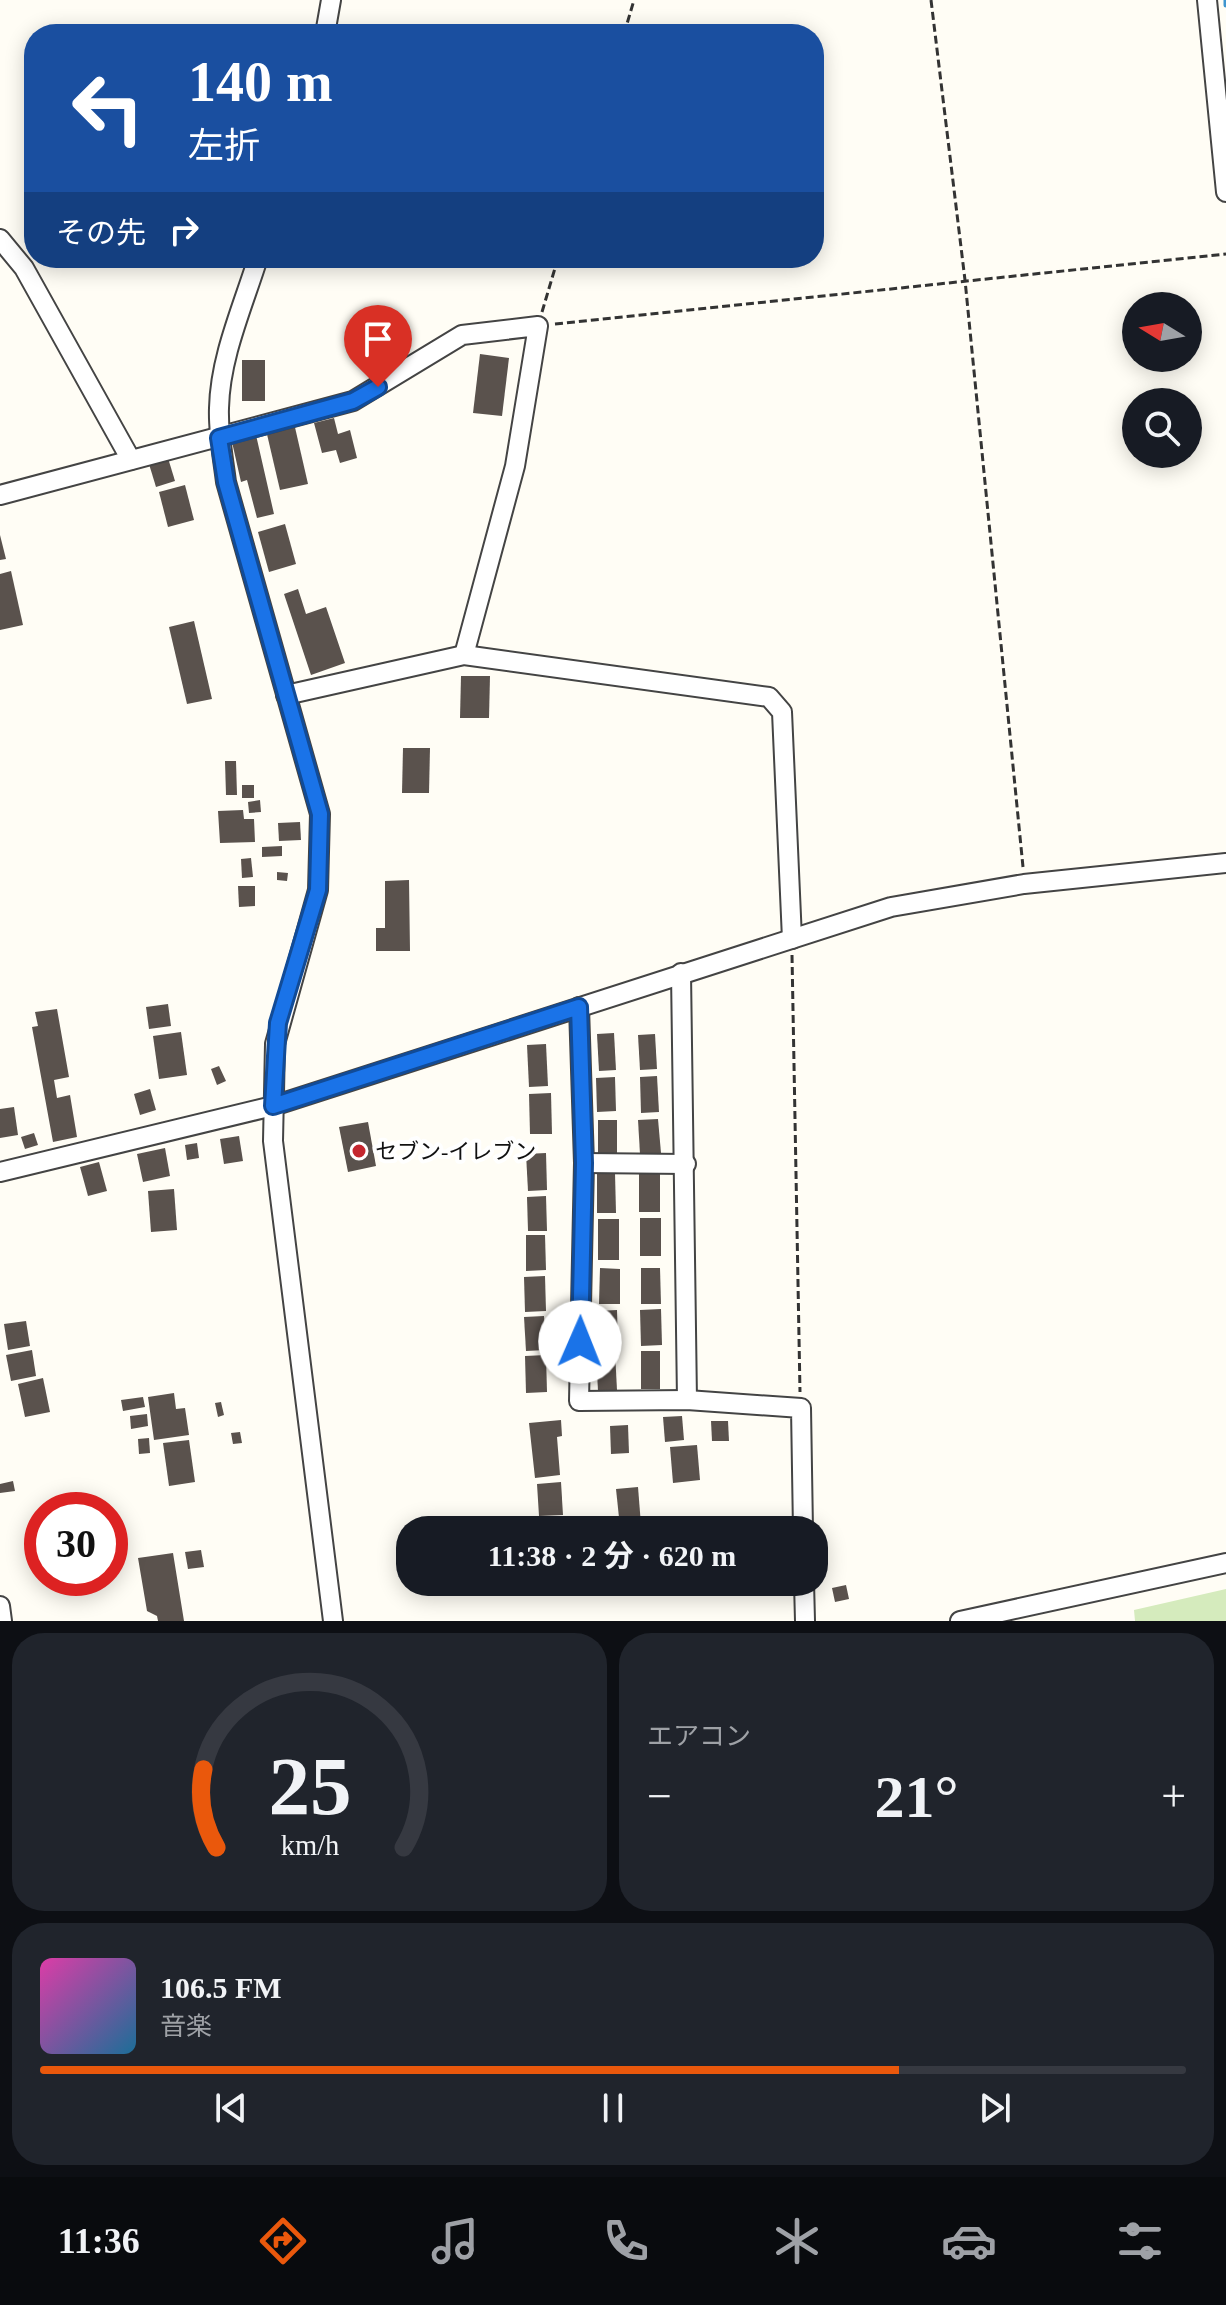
<!DOCTYPE html>
<html lang="ja">
<meta charset="utf-8">
<style>
:root{--surface:#171b24;--page:#20242c;--text:#f1f3f6;--muted:#9ea1a6;--line:#363941;--accent:#ea580c}
body{margin:0;font-family:"Times New Roman","Noto Sans JP",serif;background:var(--page);color:var(--text);height:100vh;display:flex;flex-direction:column;font-size:30px;white-space:nowrap}
*{box-sizing:border-box;margin:0}
p{font-size:26px;color:var(--muted)}
.icon{flex:none;width:44px;height:44px;fill:none;stroke:currentColor;stroke-width:2;stroke-linecap:round;stroke-linejoin:round}
.map{position:relative;height:1621px;overflow:hidden}
.drawer{display:flex;flex-direction:column;gap:12px;padding:12px;background:#0d0f14;flex:1}
.drawer>*{flex:none}
.hud{position:absolute;left:24px;top:24px;width:800px;height:244px;border-radius:32px;box-shadow:0 4px 20px #0003;background:#1a4fa0;color:#fff;overflow:hidden}
.needle{width:52px;rotate:281deg}
.tools{position:absolute;left:1122px;top:292px;display:grid;gap:16px}
.tools a{display:grid;place-items:center;width:80px;height:80px;border-radius:50%;background:var(--surface);box-shadow:0 4px 20px #0003;font-size:40px}
.speed{position:absolute;left:24px;top:1492px;display:flex;gap:16px;font-size:40px;font-weight:700;text-align:center}
.speed>*{display:grid;place-content:center;width:104px;height:104px;border-radius:50%;background:var(--surface);box-shadow:0 4px 20px #0003;line-height:1}
.speed .limit{border:12px solid #d22;background:#fff;color:#111}
.pin{position:absolute;display:grid;place-items:center;width:68px;height:68px;color:#fff;margin:-82px -34px;border-radius:50% 50% 50% 0;rotate:-45deg;box-shadow:0 0 8px #0007}
.pin .icon{rotate:45deg}
.me{position:absolute;width:88px;margin:-44px;rotate:1deg;stroke-linejoin:round;filter:drop-shadow(0 0 6px #0008)}
.turn{display:flex;align-items:center;gap:28px;height:168px;padding:0 32px;font-size:36px}
.turn .icon{width:104px;height:104px;stroke-width:2.5}
.turn b{display:block;font-size:56px;line-height:68px}
.then{display:flex;align-items:center;height:76px;padding:0 32px;background:#0003;gap:16px;font-size:30px}
.big{font-size:60px;font-weight:700;line-height:1.1}
.drawer .tile{flex:1;display:flex;flex-direction:column;justify-content:center;gap:12px;min-width:0;padding:0 28px;border-radius:32px;background:var(--page)}
.drawer .dial{align-items:center;gap:0}
.dial svg{height:208px;overflow:visible;fill:none;stroke:var(--line);stroke-width:7;stroke-linecap:round;text-anchor:middle}
.dial text{fill:var(--text);stroke:none}
.song{display:flex;align-items:center;gap:24px}
.cover{width:96px;height:96px;border-radius:12px;background:linear-gradient(135deg,hsl(320 70% 55%),hsl(200 70% 35%))}
.played{height:8px;border-radius:4px;background:linear-gradient(90deg,var(--accent) 75%,var(--line) 75%)}
.keys{display:flex;justify-content:space-around;direction:ltr}
.heat{display:flex;justify-content:space-between;align-items:center;font-size:44px;direction:ltr}
.drawer .tiles{flex:1;display:grid;gap:12px;grid-template-columns:1fr 1fr}
.tile:last-child{grid-column:span 2}
.trip{position:absolute;left:396px;top:1516px;width:432px;height:80px;border-radius:32px;background:var(--surface);box-shadow:0 4px 20px #0003;font-weight:700;line-height:80px;text-align:center}
.tabs{display:flex;height:128px;justify-content:space-around;align-items:center;background:#090b0e;color:var(--muted)}
.tabs .icon{width:56px;height:56px}
.tabs .selected{color:var(--accent)}
.tabs b{font-size:36px;color:var(--text)}
.map>svg:first-child{display:block}
</style>
<div class="map">
<svg width="1226" height="1621" viewBox="0 0 1226 1621">
<rect width="100%" height="100%" fill="#fffdf5"/>
<polygon fill="#d5ebbd" points="1226,1589 1226,1621 1135,1621 1134,1610"/>
<g fill="none" stroke-linecap="round" stroke-linejoin="round">
<polyline stroke="#3f96cf" stroke-width="5" points="1226,0 1226,5"/>
</g>
<g fill="#5a524d">
<polygon points="480,354 509,358 502,416 473,413"/>
<rect x="242" y="360" width="23" height="41"/>
<polygon points="334,418 338,434 350,430 357,458 340,463 336,450 322,453 314,423"/>
<polygon points="294,423 308,484 280,490 266,430"/>
<polygon points="256,435 274,514 257,518 247,480 241,482 232,442"/>
<polygon points="168,458 175,481 156,487 149,464"/>
<polygon points="185,485 194,520 168,527 159,492"/>
<polygon points="285,524 296,564 269,572 258,532"/>
<polygon points="0,535 6,559 0,560"/>
<polygon points="11,571 23,625 0,630 0,574"/>
<polygon points="298,589 306,614 326,607 345,663 311,675 284,594"/>
<polygon points="194,621 212,699 187,704 169,627"/>
<polygon points="461,676 490,676 489,718 460,718"/>
<polygon points="403,748 430,748 429,793 402,793"/>
<polygon points="225,761 236,761 237,795 226,795"/>
<rect x="242" y="785" width="12" height="13"/>
<polygon points="260,800 261,812 249,813 248,802"/>
<polygon points="243,810 244,819 254,819 255,842 220,843 218,811"/>
<polygon points="300,822 301,840 279,841 278,823"/>
<polygon points="282,846 282,856 262,857 262,847"/>
<polygon points="251,858 253,877 242,878 241,859"/>
<polygon points="277,872 288,873 287,881 277,880"/>
<polygon points="409,880 410,951 376,951 376,928 385,928 385,881"/>
<polygon points="238,886 255,886 255,906 239,907"/>
<polygon points="168,1004 171,1026 149,1029 146,1007"/>
<polygon points="57,1009 69,1077 54,1080 57,1098 70,1095 77,1137 53,1142 32,1027 38,1026 35,1012"/>
<polygon points="181,1032 187,1075 159,1079 153,1036"/>
<polygon points="614,1033 616,1070 599,1071 597,1034"/>
<polygon points="655,1034 657,1069 640,1070 638,1035"/>
<polygon points="546,1044 548,1086 529,1087 527,1045"/>
<polygon points="219,1066 226,1081 217,1085 211,1069"/>
<polygon points="657,1076 659,1112 641,1113 640,1077"/>
<polygon points="615,1077 616,1111 597,1112 596,1078"/>
<polygon points="150,1089 156,1110 140,1115 134,1094"/>
<polygon points="551,1093 552,1134 530,1134 529,1094"/>
<polygon points="14,1107 18,1135 0,1138 0,1109"/>
<polygon points="658,1119 661,1153 640,1154 638,1120"/>
<rect x="598" y="1120" width="19" height="36"/>
<polygon points="368,1122 376,1166 348,1172 339,1127"/>
<polygon points="34,1133 38,1145 25,1149 21,1137"/>
<polygon points="239,1136 243,1161 224,1164 220,1139"/>
<polygon points="197,1143 199,1158 187,1160 185,1145"/>
<polygon points="165,1148 170,1176 143,1182 137,1154"/>
<polygon points="546,1153 547,1190 528,1191 526,1154"/>
<polygon points="99,1162 107,1191 88,1196 80,1167"/>
<polygon points="597,1173 615,1173 616,1213 597,1213"/>
<rect x="639" y="1174" width="21" height="38"/>
<polygon points="174,1189 177,1230 151,1232 148,1191"/>
<polygon points="546,1196 547,1231 528,1231 527,1197"/>
<rect x="640" y="1218" width="21" height="38"/>
<rect x="598" y="1219" width="21" height="41"/>
<polygon points="526,1235 545,1235 546,1270 526,1271"/>
<polygon points="600,1268 620,1269 620,1304 599,1304"/>
<polygon points="641,1268 660,1268 661,1304 641,1304"/>
<polygon points="545,1276 546,1311 525,1312 524,1277"/>
<polygon points="661,1309 662,1345 641,1346 640,1310"/>
<polygon points="617,1310 618,1346 599,1347 598,1311"/>
<polygon points="544,1316 546,1350 526,1351 524,1317"/>
<polygon points="26,1321 30,1346 8,1350 4,1324"/>
<polygon points="32,1350 36,1376 11,1381 6,1355"/>
<rect x="641" y="1351" width="19" height="38"/>
<polygon points="615,1352 617,1390 598,1391 596,1353"/>
<polygon points="546,1355 547,1392 526,1393 525,1356"/>
<polygon points="43,1378 50,1412 25,1417 18,1384"/>
<polygon points="174,1393 176,1409 185,1408 189,1435 154,1440 148,1397"/>
<polygon points="143,1397 145,1407 123,1411 121,1400"/>
<polygon points="221,1402 224,1415 218,1417 215,1403"/>
<polygon points="147,1414 148,1426 131,1429 130,1416"/>
<polygon points="682,1416 684,1440 665,1442 663,1417"/>
<polygon points="561,1420 562,1436 557,1437 560,1475 535,1478 529,1423"/>
<polygon points="711,1421 728,1421 729,1441 712,1441"/>
<polygon points="628,1425 629,1453 611,1454 610,1426"/>
<polygon points="240,1432 242,1443 233,1444 231,1433"/>
<polygon points="149,1438 150,1453 139,1454 138,1439"/>
<polygon points="189,1440 195,1482 169,1486 163,1443"/>
<polygon points="697,1445 700,1480 673,1483 670,1447"/>
<polygon points="13,1481 15,1491 0,1493 0,1484"/>
<polygon points="561,1482 563,1515 539,1516 537,1484"/>
<polygon points="638,1487 641,1525 620,1527 616,1489"/>
<polygon points="201,1550 204,1567 188,1569 185,1552"/>
<polygon points="173,1553 184,1621 158,1621 157,1616 147,1611 138,1558"/>
<polygon points="846,1585 849,1599 835,1602 832,1588"/>
</g>
<g fill="none" stroke-linecap="round" stroke-linejoin="round">
<defs>
<g id="minor">
<polyline points="1207,0 1226,192"/>
<polyline points="325,34 331,0"/>
<polyline points="0,239 24,268 131,460"/>
<path d="M258,258C243,306 220,357 219,408C218,433 223,457 226,482L320,814L318,890L275,1044L273,1141L333,1621"/>
<polyline points="0,495 353,401 462,335 538,326 515,466 464,655"/>
<polyline points="286,695 464,655 769,697 782,712 792,939"/>
<polyline points="681,973 687,1400"/>
<polyline points="579,1007 584,1163 579,1401 687,1400 801,1408 803,1530"/>
<polyline points="584,1163 686,1164"/>
<polyline points="0,1172 273,1106 891,907 1024,884 1226,863"/>
<polyline points="804,1582 805,1621"/>
<polyline points="0,1606 2,1621"/>
<polyline points="960,1621 1226,1563"/>
</g>
</defs>
<use href="#minor" stroke="#444" stroke-width="22"/>
<g stroke="#333" stroke-width="3" stroke-dasharray="8 4" stroke-linecap="butt">
<polyline points="931,0 965,280 1023,867"/>
<polyline points="624,34 634,0"/>
<polyline points="542,312 558,258"/>
<polyline points="555,324 1226,254"/>
<polyline points="792,955 800,1392"/>
</g>
<use href="#minor" stroke="#fff" stroke-width="18"/>
</g>
<g fill="none" stroke-linecap="round" stroke-linejoin="round">
<defs>
<polyline id="route" points="378,387 353,401 219,438 226,482 320,814 318,890 278,1023 273,1106 579,1007 584,1163 580,1342"/>
</defs>
<use href="#route" stroke="#114b97" stroke-width="20"/>
<use href="#route" stroke="#1a73e8" stroke-width="14"/>
</g>
<circle fill="#c4262e" stroke="#fff" stroke-width="3" cx="359" cy="1151" r="8"/>
<g text-anchor="middle" dominant-baseline="central" stroke-width="8" stroke-linejoin="round" paint-order="stroke">
<g font-size="22" fill="#111" stroke="#fff" text-anchor="start">
<text x="375" y="1151">セブン-イレブン</text>
</g>
</g>
</svg>
<div class="tools">
<a><svg class="needle" viewBox="-14 -14 28 28"><path d="M0-13l5 13h-10z" fill="#e53935"/><path d="M0 13l5-13h-10z" fill="#9ea1a6"/></svg></a>
<a><svg class="icon" aria-label="search" viewBox="0 0 24 24"><circle cx="10" cy="10" r="6"/><path d="M15 15l6 6"/></svg></a>
</div>
<div class="speed"><div class="limit">30</div></div>
<div class="pin" style="left:378px;top:387px;background:#d93025"><svg class="icon" aria-label="arrive" viewBox="0 0 24 24"><path d="M6 21V4h12l-3 4 3 4H6"/></svg></div>
<svg class="me" style="left:580px;top:1342px" viewBox="-20 -20 40 40"><circle r="19" fill="#fff"/><path d="M0-13L10 11 0 6-10 11z" fill="#1a73e8"/></svg>
<div class="trip">11:38 · 2 分 · 620 m</div>
<div class="hud">
<div class="turn"><svg class="icon" aria-label="left" viewBox="0 0 24 24"><path d="M17 20v-9H6M10 6l-5 5 5 5"/></svg><div><b>140 m</b>左折</div></div>
<div class="then">その先<svg class="icon" aria-label="right" viewBox="0 0 24 24"><path d="M7 20v-9h11M14 6l5 5-5 5"/></svg></div>
</div>
</div>
<section class="drawer">
<div class="tiles">
<div class="tile dial"><svg viewBox="0 0 100 80">
<path d="M14 69A42 42 0 1 1 86 69"/>
<path d="M14 69A42 42 0 0 1 9 39" stroke="#ea580c"/>
<text x="50" y="56" font-size="32" font-weight="700">25</text>
<text x="50" y="72" font-size="11">km/h</text>
</svg></div>
<div class="tile"><p>エアコン</p>
<div class="heat"><a>−</a><b class="big">21°</b><a>+</a></div>
</div>
<div class="tile">
<div class="song"><i class="cover"></i><div><b>106.5 FM</b><p>音楽</p></div></div>
<div class="played"></div>
<div class="keys"><svg class="icon" aria-label="previous" viewBox="0 0 24 24"><path d="M18 5L8 12l10 7zM5 5v14"/></svg><svg class="icon" aria-label="pause" viewBox="0 0 24 24"><path d="M8 5v14M16 5v14"/></svg><svg class="icon" aria-label="next" viewBox="0 0 24 24"><path d="M6 5l10 7-10 7zM19 5v14"/></svg></div>
</div>
</div>
</section>
<nav class="tabs">
<b>11:36</b>
<svg class="icon selected" aria-label="directions" viewBox="0 0 24 24"><path d="M12 3l9 9-9 9-9-9zM9 14v-3h6M13 9l2 2-2 2"/></svg>
<svg class="icon" aria-label="music" viewBox="0 0 24 24"><path d="M9 18V5l10-2v13"/><circle cx="6" cy="18" r="3"/><circle cx="16" cy="16" r="3"/></svg>
<svg class="icon" aria-label="phone" viewBox="0 0 24 24"><path d="M5 4h4l2 5-3 2q2 4 5 5l2-3 5 2v4C11 20 4 13 5 4z"/></svg>
<svg class="icon" aria-label="climate" viewBox="0 0 24 24"><path d="M12 3v18M4 7l16 10M4 17L20 7"/></svg>
<svg class="icon" aria-label="car" viewBox="0 0 24 24"><path d="M5 17H2v-5l4-1 3-4h7l3 4 3 1v5h-3M9 17h6M6 11h13"/><circle cx="7" cy="17" r="2"/><circle cx="17" cy="17" r="2"/></svg>
<svg class="icon" aria-label="filters" viewBox="0 0 24 24"><path d="M4 7h16M4 17h16"/><circle cx="9" cy="7" r="2"/><circle cx="15" cy="17" r="2"/></svg>
</nav>
